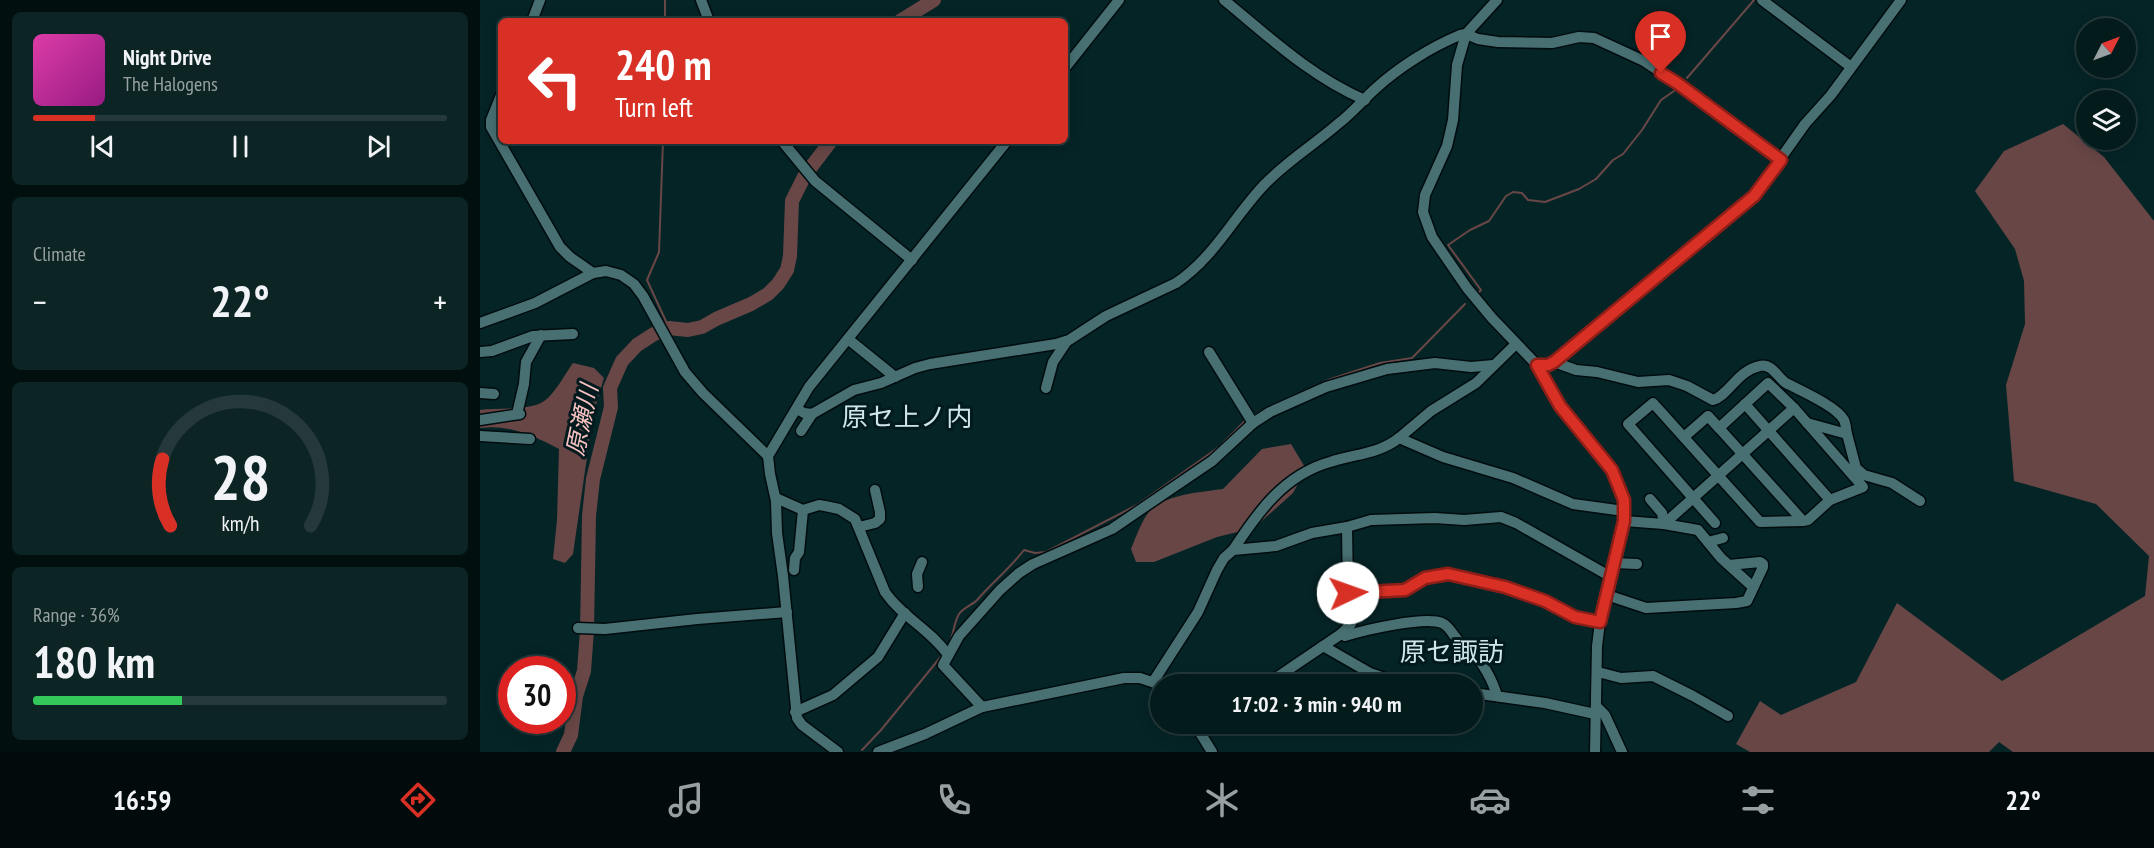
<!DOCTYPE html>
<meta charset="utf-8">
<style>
:root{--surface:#041b1c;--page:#0d2425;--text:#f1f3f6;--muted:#97a1a3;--line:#25393b;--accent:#d93025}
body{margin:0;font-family:"PT Sans Narrow","Noto Sans JP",sans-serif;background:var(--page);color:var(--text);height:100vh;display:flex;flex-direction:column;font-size:22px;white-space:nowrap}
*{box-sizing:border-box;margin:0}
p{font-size:20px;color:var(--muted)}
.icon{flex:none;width:33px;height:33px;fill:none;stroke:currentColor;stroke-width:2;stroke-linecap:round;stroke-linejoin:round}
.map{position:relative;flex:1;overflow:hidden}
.panel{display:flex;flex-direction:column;gap:12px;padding:12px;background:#020f0f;width:480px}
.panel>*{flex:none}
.hud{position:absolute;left:18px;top:18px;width:570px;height:126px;border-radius:9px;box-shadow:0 3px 15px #0003,0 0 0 2px var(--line);background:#d93025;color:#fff;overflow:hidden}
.needle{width:39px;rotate:48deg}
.fabs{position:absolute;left:1596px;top:18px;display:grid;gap:12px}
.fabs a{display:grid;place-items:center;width:60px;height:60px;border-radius:50%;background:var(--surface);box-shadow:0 3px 15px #0003,0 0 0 2px var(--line);font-size:30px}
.speed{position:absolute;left:18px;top:656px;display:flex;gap:12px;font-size:30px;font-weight:700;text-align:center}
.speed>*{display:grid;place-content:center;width:78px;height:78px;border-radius:50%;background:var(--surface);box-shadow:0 3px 15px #0003,0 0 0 2px var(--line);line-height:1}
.speed .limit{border:9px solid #d22;background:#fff;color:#111}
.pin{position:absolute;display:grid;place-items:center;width:51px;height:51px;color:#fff;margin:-62px -26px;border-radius:50% 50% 50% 0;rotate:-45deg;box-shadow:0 0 6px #0007}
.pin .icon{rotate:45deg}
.me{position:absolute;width:66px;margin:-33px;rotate:87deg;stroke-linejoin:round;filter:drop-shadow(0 0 4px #0008)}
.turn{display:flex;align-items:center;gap:21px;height:126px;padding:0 18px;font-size:27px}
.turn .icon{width:78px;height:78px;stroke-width:2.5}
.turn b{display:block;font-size:42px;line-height:51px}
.big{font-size:45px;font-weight:800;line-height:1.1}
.panel .tile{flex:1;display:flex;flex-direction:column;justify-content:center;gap:9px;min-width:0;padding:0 21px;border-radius:9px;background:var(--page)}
.panel .dial{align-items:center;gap:0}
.dial svg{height:156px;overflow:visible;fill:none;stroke:var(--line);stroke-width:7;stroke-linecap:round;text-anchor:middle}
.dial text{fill:var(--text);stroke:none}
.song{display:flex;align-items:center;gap:18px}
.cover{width:72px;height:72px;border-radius:9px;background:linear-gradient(135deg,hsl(320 70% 55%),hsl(310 70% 35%))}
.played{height:6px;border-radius:3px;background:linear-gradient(90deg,var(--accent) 15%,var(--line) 15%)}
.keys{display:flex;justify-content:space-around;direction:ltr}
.heat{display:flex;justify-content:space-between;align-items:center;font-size:33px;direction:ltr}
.charge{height:9px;border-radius:4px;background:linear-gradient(90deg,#34c759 36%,var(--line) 0)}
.trip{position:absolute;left:670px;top:674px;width:333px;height:60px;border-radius:30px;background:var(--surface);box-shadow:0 3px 15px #0003,0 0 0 2px var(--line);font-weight:800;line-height:60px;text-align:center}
.dock{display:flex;height:96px;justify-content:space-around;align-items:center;background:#020b0b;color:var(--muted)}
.dock .icon{width:42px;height:42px}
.dock .selected{color:var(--accent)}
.dock b{font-size:27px;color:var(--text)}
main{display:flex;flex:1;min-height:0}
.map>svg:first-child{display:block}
</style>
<main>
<section class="panel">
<div class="tile">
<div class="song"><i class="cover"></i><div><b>Night Drive</b><p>The Halogens</p></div></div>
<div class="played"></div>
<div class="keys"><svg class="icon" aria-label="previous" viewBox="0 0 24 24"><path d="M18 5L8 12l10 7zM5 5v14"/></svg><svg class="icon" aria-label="pause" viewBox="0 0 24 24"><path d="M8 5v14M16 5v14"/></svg><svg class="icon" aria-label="next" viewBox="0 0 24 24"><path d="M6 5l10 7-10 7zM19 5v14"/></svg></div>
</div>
<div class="tile"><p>Climate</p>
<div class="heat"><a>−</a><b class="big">22°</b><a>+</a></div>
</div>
<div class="tile dial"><svg viewBox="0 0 100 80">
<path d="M14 69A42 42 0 1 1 86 69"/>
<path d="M14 69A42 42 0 0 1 10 35" stroke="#d93025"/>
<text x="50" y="56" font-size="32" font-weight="700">28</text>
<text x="50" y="72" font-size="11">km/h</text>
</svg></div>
<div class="tile"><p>Range · 36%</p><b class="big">180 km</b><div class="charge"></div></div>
</section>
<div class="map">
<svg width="1674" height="752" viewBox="0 0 1674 752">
<rect width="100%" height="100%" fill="#052426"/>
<g fill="#684646">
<polygon points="1583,124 1624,157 1674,221 1674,752 1533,752 1519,742 1509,752 1270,752 1256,744 1280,701 1301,715 1376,682 1417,603 1522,681 1665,596 1669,556 1616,504 1534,481 1526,385 1545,324 1544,281 1535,249 1495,191 1524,151"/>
<path d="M93,363L114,368L124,378L111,421L108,450L93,554L85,563L73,559L77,520L79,449C54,436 29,424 0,428V410C20,407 54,412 68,398C78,388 85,374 93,363Z"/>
<path d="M811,444L826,469L813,493L774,528L737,537L674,562H656L651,549C656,538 663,515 674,507C691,494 722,492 743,489L782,449Z"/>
</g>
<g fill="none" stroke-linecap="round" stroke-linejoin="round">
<g stroke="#694747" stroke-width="2">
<polyline points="185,0 185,21"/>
<polyline points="1207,78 1274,0"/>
<polyline points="183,141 179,252 167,280 189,328"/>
<polyline points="998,293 1001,290 968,245 990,230 1009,221 1026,196 1033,192 1042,193 1048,200 1065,202 1099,189 1116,179 1133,160 1143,154 1162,130 1181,100 1194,91"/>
<polyline points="789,407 851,379 900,363 932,358 985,304"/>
<polyline points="773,416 784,410"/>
<path d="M470,641C474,633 474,622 479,614C484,607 493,605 498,599C513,582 530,568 544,550L555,553L566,552L657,505L739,447L766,420"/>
<polyline points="382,750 401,730 463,654"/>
</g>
<g stroke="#694747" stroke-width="14">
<polyline points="420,21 454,0"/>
<polyline points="83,752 91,735 96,696 104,671 107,630 109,516 113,479 131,407 130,388 142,361 157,345 174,334 189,328 208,330 222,327 236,319 271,304 288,294 298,284 307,270 310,256 312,201 325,175 351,141"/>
</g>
<defs>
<g id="minor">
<polyline points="221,0 229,21"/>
<path d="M744,0C788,36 831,77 885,100"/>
<polyline points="1017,0 986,34 977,65 973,120 967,146 945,195 943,212 952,237 987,288 1012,318 1057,365 1080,406 1133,470 1141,491 1144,500 1144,521 1120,622 1117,646 1115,752"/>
<polyline points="1282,0 1371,67"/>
<polyline points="52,21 60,0"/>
<polyline points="585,68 639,0"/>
<polyline points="21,95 11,120 11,127 80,247 90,257 113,273"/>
<polyline points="302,141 335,181 432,260"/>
<polyline points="0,323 55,303 113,273 126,271 141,275 154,284 163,296 205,372 223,393 288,456"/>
<polyline points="368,339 415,377"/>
<polyline points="1036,344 996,383 951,411 919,438 963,457 1033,478 1093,504 1144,511"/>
<polyline points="0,352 12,351 53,336 93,334"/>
<polyline points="729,352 773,423"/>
<path d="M1074,362L1096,370L1117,372L1158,382L1189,380L1207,386L1233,400C1248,396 1258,370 1280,366C1292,363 1298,378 1306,383C1321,391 1356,406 1364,420C1366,424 1366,430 1367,434"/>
<polyline points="1057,365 1068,365 1074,362 1274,196 1325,124 1351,95 1421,0"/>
<polyline points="566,388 573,362 587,341"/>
<polyline points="0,393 14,394"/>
<polyline points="1265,404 1350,500"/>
<path d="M317,409L324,413L332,414L374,390L401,383L435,368L450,364L576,344L589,340L626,316L696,283C735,257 754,216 785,184C807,161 835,144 859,123C872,113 883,100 895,89C919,67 951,47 980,35L986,34L998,39L1018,42L1072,43L1099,37L1114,38L1164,61L1197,83L1301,160"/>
<polyline points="37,414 44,384 46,362 61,335"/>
<polyline points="0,420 40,414"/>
<polyline points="1327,423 1367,434 1376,468 1384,475 1412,483 1440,501"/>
<polyline points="321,431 332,414"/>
<polyline points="0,436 50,439"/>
<polyline points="1204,437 1228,416 1239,428"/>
<path d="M296,498L323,510L339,505L345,506L359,509L375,519L405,592C422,617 451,630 468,655"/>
<polyline points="1170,499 1182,513 1184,524 1218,530 1241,558 1273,587"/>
<polyline points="1144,521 1184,524 1314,408"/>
<polyline points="1235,523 1148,424 1173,403 1280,522 1323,521 1328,520 1350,500 1383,487 1314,408 1288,383 1239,428 1323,521"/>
<polyline points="379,527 395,523 400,519 400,512 395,490"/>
<polyline points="1228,542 1243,538"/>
<path d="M753,550C778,512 804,475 850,462C874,454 899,454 919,438"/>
<polyline points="1134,563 1157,564"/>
<polyline points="314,570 315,558 319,552 323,510"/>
<polyline points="438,587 437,574 442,562"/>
<polyline points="868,593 925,590 951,576 968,575 1013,583 1065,601 1095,617 1120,622"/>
<polyline points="1127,595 1166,608 1256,603 1267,601 1283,567 1283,564 1280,562 1249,565"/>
<polyline points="98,628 125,629 217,619 307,612"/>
<path d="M861,634L865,636C885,630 944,616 962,623C971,627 973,637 981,643C985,646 990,647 992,651C1003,663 1013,681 1017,696"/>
<polyline points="843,646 890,673 921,684"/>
<polyline points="1118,672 1141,678 1173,676 1213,696 1248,716"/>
<polyline points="673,682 718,612 737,570 744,558 753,550 796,546 832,533 867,527 891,520 955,518 984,520 1021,517 1036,523 1131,577"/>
<polyline points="787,684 861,634 871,624 868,593 867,527"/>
<polyline points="993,693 1065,703 1115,714"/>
<polyline points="1116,706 1125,715 1142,752"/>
<polyline points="502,707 463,665 479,636 520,590 539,573 553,564 632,529 732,461 773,423 790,412 846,387 907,369 955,363 991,367 1014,365"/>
<polyline points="315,712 353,695 398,657 425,613"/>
<polyline points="714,723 732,752"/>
<polyline points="358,752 322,725 317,718 303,576 297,533 296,501 290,474 288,456 329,387 527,141"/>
<polyline points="398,752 445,734 502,707 644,678 660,678 681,685"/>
</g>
</defs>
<use href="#minor" stroke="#000c0e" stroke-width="13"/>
<use href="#minor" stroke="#487073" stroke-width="10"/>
</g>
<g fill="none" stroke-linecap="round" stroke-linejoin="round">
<defs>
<polyline id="route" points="868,593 925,590 945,578 968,574 1025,587 1065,601 1095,617 1120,622 1144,521 1144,500 1132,470 1080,406 1057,365 1068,365 1074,362 1274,196 1301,160 1197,83 1181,73"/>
</defs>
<use href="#route" stroke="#8d1f18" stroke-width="15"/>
<use href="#route" stroke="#d93025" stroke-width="10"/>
</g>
<g text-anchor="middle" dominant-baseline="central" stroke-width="6" stroke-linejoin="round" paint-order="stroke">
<g font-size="24" font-style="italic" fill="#f8c2c1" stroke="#001a1d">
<text transform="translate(102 420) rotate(-78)">原瀬川</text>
</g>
<g font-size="26" fill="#d0e5e7" stroke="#001a1d">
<text x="427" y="416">原セ上ノ内</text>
<text x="972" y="651">原セ諏訪</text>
</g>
</g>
</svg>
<div class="fabs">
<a><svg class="needle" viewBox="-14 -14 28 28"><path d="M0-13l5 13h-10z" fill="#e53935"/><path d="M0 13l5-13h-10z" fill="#97a1a3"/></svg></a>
<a><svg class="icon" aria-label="layers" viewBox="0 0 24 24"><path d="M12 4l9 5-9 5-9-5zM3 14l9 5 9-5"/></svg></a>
</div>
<div class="speed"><div class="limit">30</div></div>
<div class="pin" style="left:1181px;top:73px;background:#d93025"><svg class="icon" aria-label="arrive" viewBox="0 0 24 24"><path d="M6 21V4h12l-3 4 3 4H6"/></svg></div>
<svg class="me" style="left:868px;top:593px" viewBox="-20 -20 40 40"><circle r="19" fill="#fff"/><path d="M0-13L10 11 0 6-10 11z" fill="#d93025"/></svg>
<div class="trip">17:02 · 3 min · 940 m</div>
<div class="hud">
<div class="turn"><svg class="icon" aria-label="left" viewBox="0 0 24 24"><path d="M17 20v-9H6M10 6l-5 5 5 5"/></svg><div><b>240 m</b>Turn left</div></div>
</div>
</div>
</main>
<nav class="dock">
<b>16:59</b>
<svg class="icon selected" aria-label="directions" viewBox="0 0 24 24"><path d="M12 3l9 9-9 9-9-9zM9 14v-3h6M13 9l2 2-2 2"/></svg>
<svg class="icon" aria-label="music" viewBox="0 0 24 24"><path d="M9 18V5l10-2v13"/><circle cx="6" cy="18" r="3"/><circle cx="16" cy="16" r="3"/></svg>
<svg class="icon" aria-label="phone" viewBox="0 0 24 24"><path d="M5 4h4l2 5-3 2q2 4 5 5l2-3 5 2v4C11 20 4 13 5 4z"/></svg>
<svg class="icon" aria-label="climate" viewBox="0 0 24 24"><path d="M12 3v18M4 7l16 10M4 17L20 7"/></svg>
<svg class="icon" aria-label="car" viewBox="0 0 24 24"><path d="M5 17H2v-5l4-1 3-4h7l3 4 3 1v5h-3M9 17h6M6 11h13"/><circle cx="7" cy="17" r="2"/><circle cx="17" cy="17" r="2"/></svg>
<svg class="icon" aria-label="filters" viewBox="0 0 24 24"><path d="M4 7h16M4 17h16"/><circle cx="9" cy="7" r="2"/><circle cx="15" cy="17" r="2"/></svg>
<b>22°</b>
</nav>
